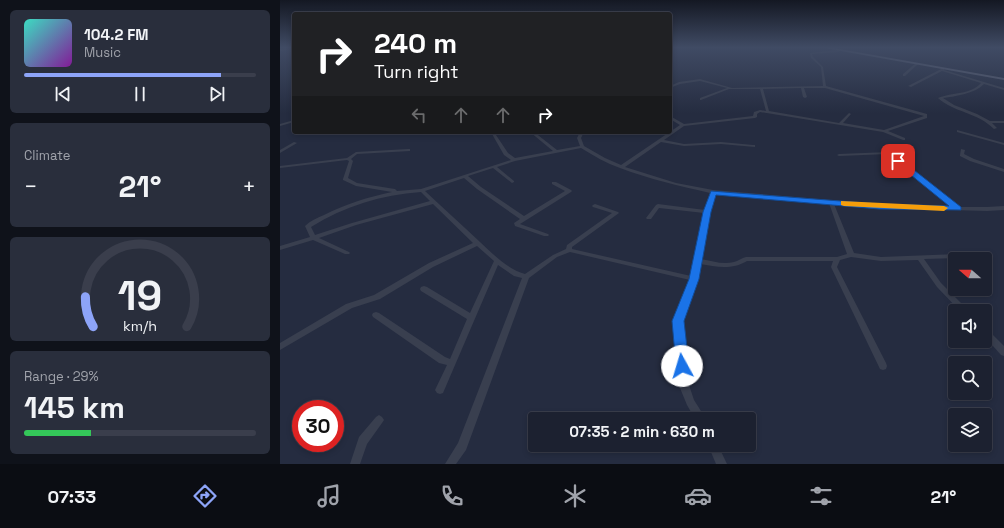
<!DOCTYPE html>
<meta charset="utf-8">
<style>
:root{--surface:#1c2130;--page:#292e3c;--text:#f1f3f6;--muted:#a0a3ab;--line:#3a3e4c;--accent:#8da4f8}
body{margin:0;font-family:"Space Grotesk",sans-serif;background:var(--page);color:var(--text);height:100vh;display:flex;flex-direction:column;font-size:15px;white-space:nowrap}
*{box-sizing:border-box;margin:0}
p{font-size:13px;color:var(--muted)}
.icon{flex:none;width:22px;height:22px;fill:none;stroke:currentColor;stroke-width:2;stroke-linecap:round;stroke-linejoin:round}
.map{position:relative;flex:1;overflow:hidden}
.side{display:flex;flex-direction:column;gap:10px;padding:10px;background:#0f121a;width:280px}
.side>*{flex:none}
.hud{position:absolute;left:12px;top:12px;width:380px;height:122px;border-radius:4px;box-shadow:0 2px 6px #0003,0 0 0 1px var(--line);background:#202124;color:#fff;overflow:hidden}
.needle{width:26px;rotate:290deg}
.fabs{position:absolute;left:668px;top:252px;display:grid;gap:8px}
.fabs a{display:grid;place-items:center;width:44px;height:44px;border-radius:4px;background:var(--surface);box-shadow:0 2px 6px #0003,0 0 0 1px var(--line);font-size:20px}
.speed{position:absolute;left:12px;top:400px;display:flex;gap:8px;font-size:20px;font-weight:700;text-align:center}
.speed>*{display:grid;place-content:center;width:52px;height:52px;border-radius:50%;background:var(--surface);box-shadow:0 2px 6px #0003,0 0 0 1px var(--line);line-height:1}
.speed .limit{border:6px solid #d22;background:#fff;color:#111}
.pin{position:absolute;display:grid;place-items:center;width:34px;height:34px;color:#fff;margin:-17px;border-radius:8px;box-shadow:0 2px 6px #0006}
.me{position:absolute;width:44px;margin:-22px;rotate:354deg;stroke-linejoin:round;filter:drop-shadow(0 0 3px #0008)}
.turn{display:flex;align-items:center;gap:14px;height:84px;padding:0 16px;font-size:18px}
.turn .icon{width:52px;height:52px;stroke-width:2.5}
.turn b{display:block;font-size:28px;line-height:34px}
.lanes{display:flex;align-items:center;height:38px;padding:0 16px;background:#0003;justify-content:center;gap:20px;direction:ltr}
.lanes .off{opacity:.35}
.big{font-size:30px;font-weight:700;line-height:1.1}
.side .card{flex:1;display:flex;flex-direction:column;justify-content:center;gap:6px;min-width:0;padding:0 14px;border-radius:6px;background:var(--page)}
.side .dial{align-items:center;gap:0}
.dial svg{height:104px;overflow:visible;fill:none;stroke:var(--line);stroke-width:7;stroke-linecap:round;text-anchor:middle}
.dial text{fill:var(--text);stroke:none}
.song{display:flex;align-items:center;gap:12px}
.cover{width:48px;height:48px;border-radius:6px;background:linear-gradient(135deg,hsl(170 70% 55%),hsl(290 70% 35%))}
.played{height:4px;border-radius:2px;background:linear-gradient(90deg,var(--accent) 85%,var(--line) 85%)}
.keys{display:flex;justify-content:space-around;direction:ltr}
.heat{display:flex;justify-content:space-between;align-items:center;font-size:22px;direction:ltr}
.charge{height:6px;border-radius:3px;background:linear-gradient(90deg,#34c759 29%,var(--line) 0)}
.trip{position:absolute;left:248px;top:412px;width:228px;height:40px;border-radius:4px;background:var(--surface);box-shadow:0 2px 6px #0003,0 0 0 1px var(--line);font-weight:700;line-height:40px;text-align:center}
.dock{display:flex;height:64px;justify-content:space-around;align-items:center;background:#0b0d13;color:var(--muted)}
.dock .icon{width:28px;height:28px}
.dock .selected{color:var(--accent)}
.dock b{font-size:18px;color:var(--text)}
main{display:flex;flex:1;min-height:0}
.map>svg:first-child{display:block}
</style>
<main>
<section class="side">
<div class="card">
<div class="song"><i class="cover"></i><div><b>104.2 FM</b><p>Music</p></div></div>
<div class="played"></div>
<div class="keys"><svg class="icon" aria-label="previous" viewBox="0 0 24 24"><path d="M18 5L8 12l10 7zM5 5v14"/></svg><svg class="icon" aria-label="pause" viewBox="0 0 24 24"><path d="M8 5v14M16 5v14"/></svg><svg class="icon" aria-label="next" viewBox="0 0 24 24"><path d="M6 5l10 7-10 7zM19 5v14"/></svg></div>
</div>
<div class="card"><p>Climate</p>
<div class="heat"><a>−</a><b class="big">21°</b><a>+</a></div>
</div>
<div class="card dial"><svg viewBox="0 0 100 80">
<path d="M14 69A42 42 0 1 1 86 69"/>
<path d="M14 69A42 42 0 0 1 8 46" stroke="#8da4f8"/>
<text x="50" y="56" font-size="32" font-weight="700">19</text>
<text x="50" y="72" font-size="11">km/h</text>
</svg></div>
<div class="card"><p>Range · 29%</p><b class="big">145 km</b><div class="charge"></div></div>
</section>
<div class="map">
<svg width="724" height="464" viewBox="0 0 724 464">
<rect width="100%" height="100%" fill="#252c40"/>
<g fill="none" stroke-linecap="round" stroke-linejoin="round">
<g fill="#393f4f" fill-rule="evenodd">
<polygon points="7,48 14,49 0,51 0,49"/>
<path d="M558,50L559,52L532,54L533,57L543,67L546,86L647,114V118L608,131L625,138V140H623L603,132L480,112L477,114V117L475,118L404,126L384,140L404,144L441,142L473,145H475V147L441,144L404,146L381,142L345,167L396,183L433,190L599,204L673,206L608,154L559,156L557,155L559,154L609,152L680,207H707L724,206V210L707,211L599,208L554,204L574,253L601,257L678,254L681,256L678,258L644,259L661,283L689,311H680L657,287L638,260L601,261L571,257L560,260L557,267L606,363L607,366L606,369L603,370L600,369L551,267L553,261H467C452,270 437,267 420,264L417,279L402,321L410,388L414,400L426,419H415L407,405L400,388L394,321L410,280L290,252L277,257L249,278L186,450L176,464H165L178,443L242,278L234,276L218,265L163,393L160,394L157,393L155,390L167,365L159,363L93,317L92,315L93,313L96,312L99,313L165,357L170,359L187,319L141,291L140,289L141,287L144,286L147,287L190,313L214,261L197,246L153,267L100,299L72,308L0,350V343L66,304L94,295L149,263L193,243L153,204L76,225L39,238L69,252L70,253L69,254H65L33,240L0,250V246L30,237L25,226C30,221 37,218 44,215C66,204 88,197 112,192L76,186L63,180V179L69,161L67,160L0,168V166L67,158L76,152L128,149H130V151L77,154L71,159L73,161L68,178L77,183L115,189L117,191L141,189L231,160L224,155L212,134L198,133L196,132H214L228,153L235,158L273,151L250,132H254L277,150L300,146L297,138L300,132H304L301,138L304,146L325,158L341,165L400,125L390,119V116L404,124L473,116L474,112L480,110L486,111L480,89H449L421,100H420V98L447,88L420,81L400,84L390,88V86L399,82L420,79L452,88L543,86L541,67L531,58L530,53ZM521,88L523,97L525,98L527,97L524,88H545L644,116L604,130L563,123L571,114L569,113L559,123L489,111L483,89ZM301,148C314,156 326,163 340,168C369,179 400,186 430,193L425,210L378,204L376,205L366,218L367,219H371L379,208L424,213L411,276L292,249V247L339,213L338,212L315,204L313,205L312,206L313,207L332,213L287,245L286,249L273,255L245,274C227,269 213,254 200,242C182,225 163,208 145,191L184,178L197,189L240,219L234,223L235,226L264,236H268L269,235L268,234L240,224L291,192L292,191L291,190L276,182H272V184L285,191L244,216L201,187L188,176L213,168L232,183L234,182V181L217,167L235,161ZM141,192L150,201L72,223L35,235L31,227C65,206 101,195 141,192ZM435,194L549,203L567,254L557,257H466C462,258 458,261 454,262C443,265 432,261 421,259L430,212Z"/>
<polygon points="636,63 638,64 625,76 623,76 623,74"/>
<path d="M663,68L664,69V70L724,88V90L704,84C694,94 676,96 663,98L674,105L697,114L710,121H724V123H712L717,128L714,129C697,112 675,113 658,98C672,92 691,95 701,83L662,71L631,87L628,86Z"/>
<polygon points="14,120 14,122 0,126 0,124"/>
<polygon points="677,130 724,143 724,145 677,132"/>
<polygon points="14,142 17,143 0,153 0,150"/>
<polygon points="681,149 685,150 684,154 694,159 724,169 724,172 690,161 680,156 680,155"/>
<polygon points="705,329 708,330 724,346 724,356 721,355 705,337"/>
<polygon points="99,415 102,417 104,420 102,423 87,444 80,464 70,464 79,437 96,417"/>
<polygon points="428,445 438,445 447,464 436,464"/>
</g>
<polygon fill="#575d6f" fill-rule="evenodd" points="544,48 554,48 724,78 724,80"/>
</g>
<linearGradient id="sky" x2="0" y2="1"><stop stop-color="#141823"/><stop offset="0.42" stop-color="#404b64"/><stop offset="1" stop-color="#404b64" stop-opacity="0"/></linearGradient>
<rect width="724" height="113" fill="url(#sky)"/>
<polygon fill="#1a73e8" stroke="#114b97" points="615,159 620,159 681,207 681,210 599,209 436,195 431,212 419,279 404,321 409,366 407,370 402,371 398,370 396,366 392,321 409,279 423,212 431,191 599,204 669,206 615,162"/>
<polygon fill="#f59e0b" points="561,201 664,206 668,208 664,211 564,206 561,205"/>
</svg>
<div class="fabs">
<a><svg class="needle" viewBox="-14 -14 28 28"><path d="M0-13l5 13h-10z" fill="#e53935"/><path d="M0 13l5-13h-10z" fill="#a0a3ab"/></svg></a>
<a><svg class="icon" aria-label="sound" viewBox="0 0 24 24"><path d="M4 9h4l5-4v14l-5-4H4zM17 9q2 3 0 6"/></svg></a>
<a><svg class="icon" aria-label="search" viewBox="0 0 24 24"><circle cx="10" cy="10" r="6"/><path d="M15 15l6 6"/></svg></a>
<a><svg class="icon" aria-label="layers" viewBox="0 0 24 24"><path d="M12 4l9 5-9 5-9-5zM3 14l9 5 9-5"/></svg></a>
</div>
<div class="speed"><div class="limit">30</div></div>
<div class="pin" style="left:618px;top:161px;background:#d93025"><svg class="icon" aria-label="arrive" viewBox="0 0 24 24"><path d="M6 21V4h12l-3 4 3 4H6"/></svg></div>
<svg class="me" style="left:402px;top:366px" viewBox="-20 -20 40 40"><circle r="19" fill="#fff"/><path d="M0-13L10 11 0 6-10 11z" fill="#1a73e8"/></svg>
<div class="trip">07:35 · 2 min · 630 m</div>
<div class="hud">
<div class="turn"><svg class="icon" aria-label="right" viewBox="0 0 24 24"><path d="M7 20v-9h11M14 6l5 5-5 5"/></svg><div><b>240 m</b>Turn right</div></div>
<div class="lanes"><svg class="icon off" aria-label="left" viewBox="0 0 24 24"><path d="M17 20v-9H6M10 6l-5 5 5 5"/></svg><svg class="icon off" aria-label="ahead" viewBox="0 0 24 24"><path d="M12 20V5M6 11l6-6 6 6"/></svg><svg class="icon off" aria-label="ahead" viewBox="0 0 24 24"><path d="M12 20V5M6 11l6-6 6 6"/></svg><svg class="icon" aria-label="right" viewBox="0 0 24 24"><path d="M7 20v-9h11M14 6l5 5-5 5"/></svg></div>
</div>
</div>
</main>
<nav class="dock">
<b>07:33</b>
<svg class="icon selected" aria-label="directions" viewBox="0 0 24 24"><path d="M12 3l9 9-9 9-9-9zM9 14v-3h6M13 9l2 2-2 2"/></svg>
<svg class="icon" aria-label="music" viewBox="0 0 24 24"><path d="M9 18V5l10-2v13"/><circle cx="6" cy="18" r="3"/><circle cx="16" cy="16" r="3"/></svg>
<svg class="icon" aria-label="phone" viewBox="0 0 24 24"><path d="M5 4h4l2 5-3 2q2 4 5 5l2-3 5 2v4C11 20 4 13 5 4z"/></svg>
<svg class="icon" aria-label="climate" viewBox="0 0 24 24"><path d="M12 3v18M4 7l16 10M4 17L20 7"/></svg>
<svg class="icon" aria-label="car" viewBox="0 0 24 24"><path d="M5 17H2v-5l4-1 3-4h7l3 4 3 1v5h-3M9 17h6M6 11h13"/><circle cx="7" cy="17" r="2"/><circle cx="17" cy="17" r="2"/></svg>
<svg class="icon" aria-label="filters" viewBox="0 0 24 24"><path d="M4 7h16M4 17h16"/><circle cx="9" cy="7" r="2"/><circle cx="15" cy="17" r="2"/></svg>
<b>21°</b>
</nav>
